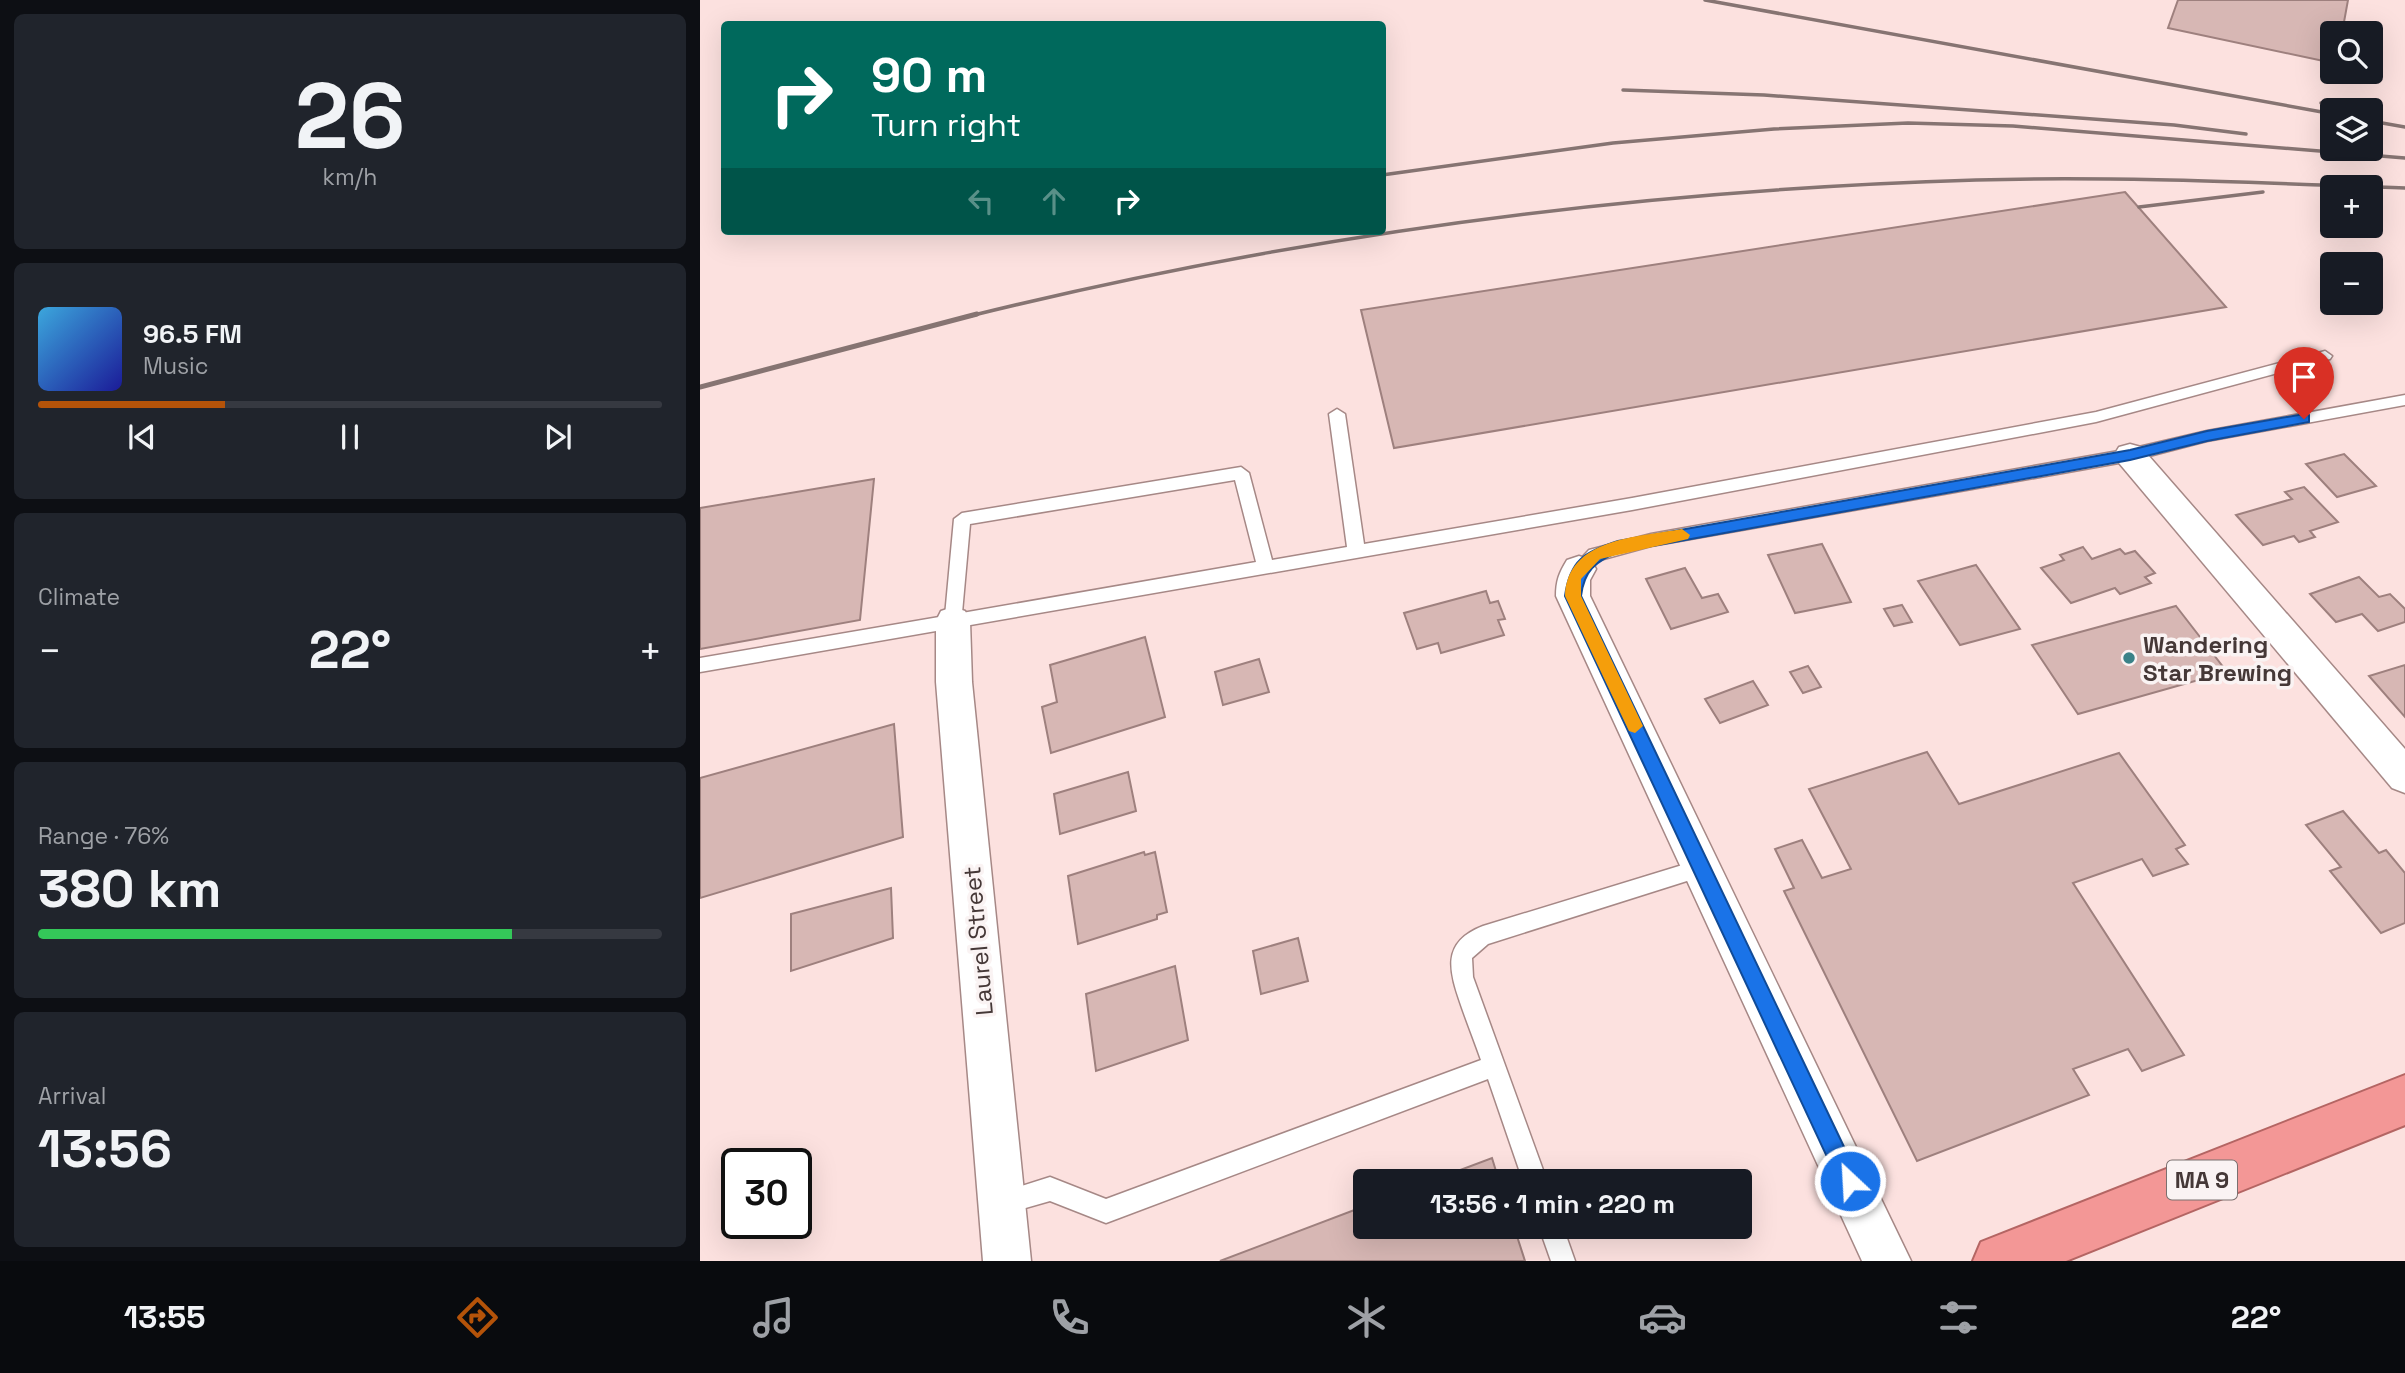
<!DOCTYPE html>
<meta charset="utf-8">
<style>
:root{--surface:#171b24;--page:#20242c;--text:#f1f3f6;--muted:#9ea1a6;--line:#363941;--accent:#b45309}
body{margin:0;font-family:"Space Grotesk",sans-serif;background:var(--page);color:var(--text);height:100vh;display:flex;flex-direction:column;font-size:26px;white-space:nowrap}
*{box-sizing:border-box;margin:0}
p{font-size:23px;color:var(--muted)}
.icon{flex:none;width:38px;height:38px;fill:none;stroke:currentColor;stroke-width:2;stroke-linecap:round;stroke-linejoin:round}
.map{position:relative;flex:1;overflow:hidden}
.side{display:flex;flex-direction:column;gap:14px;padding:14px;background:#0d0f14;width:700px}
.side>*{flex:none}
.banner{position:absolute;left:21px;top:21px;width:665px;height:214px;border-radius:7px;box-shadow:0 7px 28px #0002;background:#00695c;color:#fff;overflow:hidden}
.fabs{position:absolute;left:1620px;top:21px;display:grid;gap:14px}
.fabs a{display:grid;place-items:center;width:63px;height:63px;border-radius:7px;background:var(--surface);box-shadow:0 7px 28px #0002;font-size:35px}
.speed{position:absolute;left:21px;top:1148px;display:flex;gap:14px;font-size:35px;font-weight:700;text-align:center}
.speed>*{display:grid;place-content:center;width:91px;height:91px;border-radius:50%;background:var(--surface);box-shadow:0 7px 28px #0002;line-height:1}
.speed .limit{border:4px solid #111;border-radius:10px;background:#fff;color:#111}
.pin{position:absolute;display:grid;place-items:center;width:60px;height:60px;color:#fff;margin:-72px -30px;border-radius:50% 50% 50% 0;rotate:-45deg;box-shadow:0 0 7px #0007}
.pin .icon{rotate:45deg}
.me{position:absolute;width:77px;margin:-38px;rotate:335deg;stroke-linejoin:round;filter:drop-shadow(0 0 5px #0008)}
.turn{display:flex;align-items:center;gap:24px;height:147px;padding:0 35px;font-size:32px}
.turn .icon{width:91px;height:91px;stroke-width:2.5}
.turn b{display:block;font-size:49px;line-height:60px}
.lanes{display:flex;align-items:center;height:66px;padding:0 35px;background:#0003;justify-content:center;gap:35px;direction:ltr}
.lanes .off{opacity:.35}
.big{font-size:52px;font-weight:600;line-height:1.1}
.side .tile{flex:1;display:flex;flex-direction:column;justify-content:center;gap:10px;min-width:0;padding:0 24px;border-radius:10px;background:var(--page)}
.side .dial{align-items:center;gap:0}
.dial b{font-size:91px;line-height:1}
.song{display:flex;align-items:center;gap:21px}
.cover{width:84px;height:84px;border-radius:10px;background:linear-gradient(135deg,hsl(200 70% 55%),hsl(240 70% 35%))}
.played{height:7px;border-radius:4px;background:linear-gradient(90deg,var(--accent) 30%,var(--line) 30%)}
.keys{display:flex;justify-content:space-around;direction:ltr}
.heat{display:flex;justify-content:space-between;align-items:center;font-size:38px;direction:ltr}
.charge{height:10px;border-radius:5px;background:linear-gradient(90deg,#34c759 76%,var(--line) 0)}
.trip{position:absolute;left:653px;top:1169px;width:399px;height:70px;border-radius:7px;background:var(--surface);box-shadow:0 7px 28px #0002;font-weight:600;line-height:70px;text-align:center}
.menu{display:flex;height:112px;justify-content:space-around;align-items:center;background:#090b0e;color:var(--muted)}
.menu .icon{width:49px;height:49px}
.menu .current{color:var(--accent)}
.menu b{font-size:32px;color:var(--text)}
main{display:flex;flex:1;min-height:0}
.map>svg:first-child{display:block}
</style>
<main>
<section class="side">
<div class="tile dial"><b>26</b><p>km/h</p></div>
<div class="tile">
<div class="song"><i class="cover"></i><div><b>96.5 FM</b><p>Music</p></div></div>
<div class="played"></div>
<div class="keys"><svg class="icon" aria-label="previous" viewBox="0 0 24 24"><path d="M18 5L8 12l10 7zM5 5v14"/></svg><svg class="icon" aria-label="pause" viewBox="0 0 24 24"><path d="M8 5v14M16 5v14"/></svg><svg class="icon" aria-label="next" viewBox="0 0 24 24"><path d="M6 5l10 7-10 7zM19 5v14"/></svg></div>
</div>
<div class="tile"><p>Climate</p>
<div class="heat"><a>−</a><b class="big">22°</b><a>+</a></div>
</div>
<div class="tile"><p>Range · 76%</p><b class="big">380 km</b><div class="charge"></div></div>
<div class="tile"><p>Arrival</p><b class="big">13:56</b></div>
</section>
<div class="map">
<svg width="1705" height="1261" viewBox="0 0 1705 1261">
<rect width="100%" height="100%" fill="#fce1df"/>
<g fill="#d7b7b4" stroke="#9e807e" stroke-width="2">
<polygon points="1478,0 1648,0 1642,33 1633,33 1633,63 1468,28"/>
<polygon points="1425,192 1526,307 694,448 661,310"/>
<polygon points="1644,454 1676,486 1637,497 1606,464"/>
<polygon points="174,479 160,620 0,649 0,508"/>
<polygon points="1604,487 1638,522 1610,531 1615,537 1599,542 1594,536 1563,545 1536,515 1592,499 1585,492"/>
<polygon points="1122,544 1151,602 1095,613 1068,555"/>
<polygon points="1383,547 1392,559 1420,549 1425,554 1435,551 1455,573 1445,577 1451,583 1420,594 1415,588 1371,603 1341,568 1364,560 1360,555"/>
<polygon points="1276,565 1320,629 1260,645 1218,581"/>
<polygon points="985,568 1002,598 1018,594 1028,612 971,629 946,579"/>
<polygon points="1659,577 1679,597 1690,594 1705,609 1705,622 1678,631 1662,614 1636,622 1610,594"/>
<polygon points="786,591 790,603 798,601 805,619 798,620 804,635 741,653 738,643 717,649 704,613"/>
<polygon points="1202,605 1212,622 1194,626 1184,609"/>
<polygon points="1476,606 1527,672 1378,714 1332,645"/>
<polygon points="445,637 465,717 351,753 342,707 357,702 350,665"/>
<polygon points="559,659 569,692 523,705 515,672"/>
<polygon points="1705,665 1705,717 1669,676"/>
<polygon points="1108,666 1121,687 1103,693 1090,672"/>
<polygon points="1053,681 1068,705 1020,723 1005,699"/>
<polygon points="194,724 203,837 0,898 0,778"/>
<polygon points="1227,752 1259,804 1419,753 1485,845 1476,849 1488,864 1453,876 1442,859 1373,883 1484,1055 1442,1071 1428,1049 1373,1069 1389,1095 1217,1161 1084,891 1094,888 1075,849 1102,840 1122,878 1151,869 1109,789"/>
<polygon points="428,772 436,811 360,834 354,794"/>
<polygon points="1643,811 1679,853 1686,850 1705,873 1705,923 1681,933 1630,871 1641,867 1606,825"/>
<polygon points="444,852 445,855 455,852 467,912 457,915 457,919 378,944 368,876"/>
<polygon points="191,888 193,938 91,971 91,914"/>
<polygon points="598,938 608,981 561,994 553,951"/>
<polygon points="475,966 488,1040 396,1071 386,994"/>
<polygon points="792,1158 799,1181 731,1181"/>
<polygon points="665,1206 665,1227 814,1227 825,1261 520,1261"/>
</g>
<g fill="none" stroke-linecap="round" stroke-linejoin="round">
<defs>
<g id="service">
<path d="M1625,351L1632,356L1630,359L1396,422L932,510L0,672V658L245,616L254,519L262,513L541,467L549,473L572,560L647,547L629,414L637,409L645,414L664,544L932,498L1396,412ZM535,480L556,562L262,613L270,524Z"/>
<polygon points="1705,395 1705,405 1507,441 1430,461 951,546 900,560 879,575 871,569 889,550 951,534 1430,449 1507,431"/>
<path d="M1002,859L1009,862L1012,868L1009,874L788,944L772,958L773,977L847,1181H823L788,1079L406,1223L350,1201L301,1215L293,1211L289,1203L293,1195L350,1177L406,1199L781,1060C775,1043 768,1025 762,1008C750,973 739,943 783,926Z"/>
<polygon points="839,1227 863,1227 875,1261 851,1261"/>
</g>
<g id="minor">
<polygon points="1430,444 1441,447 1705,749 1705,793 1692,788 1419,463 1414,455 1419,447"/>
<path d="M879,556L891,560L896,569L890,580V596L1211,1261H1162L856,596C856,581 859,573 867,560Z"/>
<polygon points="253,607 265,611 270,621 272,682 331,1261 283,1261 236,682 236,621 241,611"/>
</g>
<polygon id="trunk" points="1705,1075 1705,1125 1366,1261 1273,1261 1281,1242"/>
</defs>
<use href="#service" stroke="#a68886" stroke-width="3"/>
<use href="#minor" stroke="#a68886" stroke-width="3"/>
<use href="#trunk" stroke="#b46563" stroke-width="4"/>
<use href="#service" fill="#fff" fill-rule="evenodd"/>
<use href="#minor" fill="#fff" fill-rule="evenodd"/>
<use href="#trunk" fill="#f39796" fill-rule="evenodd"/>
<g stroke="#867472" stroke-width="3.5">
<polyline points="1005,0 1633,114"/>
<polyline points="923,90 1064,95 1474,125 1546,134"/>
<polyline points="1621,103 1662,110"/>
<polyline points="1671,121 1705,127"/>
<polyline points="682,175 913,143 1074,129 1208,123 1313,126 1705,158"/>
<polyline points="1439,207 1563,192"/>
<path d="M270,316C598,235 939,190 1276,180C1419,176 1562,183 1705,188"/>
</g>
<polyline stroke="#867472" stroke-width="5" points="0,387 277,314"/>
</g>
<path fill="#1a73e8" stroke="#114b97" stroke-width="2" d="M1604,414L1609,415V422L1507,441L1430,460L919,552C895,561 884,571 881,596L1157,1174L1160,1181L1157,1189L1150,1192L1142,1189L865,596C870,560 884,552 918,541L1430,450L1507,431Z"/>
<path fill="#f59e0b" d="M982,529L990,535L988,539L900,559L881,579V596L943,726L935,733L929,731L865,596C867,538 938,537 982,529Z"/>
<circle fill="#3a8288" stroke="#faf3f3" stroke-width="2.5" cx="1429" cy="658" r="7"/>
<g text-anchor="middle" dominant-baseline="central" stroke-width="7" stroke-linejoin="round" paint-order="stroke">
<rect fill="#faf3f3" stroke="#7b706f" stroke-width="2" x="1467" y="1160.5" width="70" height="39" rx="5"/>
<g font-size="23" font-weight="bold" fill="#453837">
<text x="1502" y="1180">MA 9</text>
</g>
<g font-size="24" font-weight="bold" fill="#453837" stroke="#faf3f3" text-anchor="start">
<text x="1443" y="644">Wandering<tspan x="1443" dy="28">Star Brewing</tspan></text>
</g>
<g font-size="24" fill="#453837" stroke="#faf3f3">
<text transform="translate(278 941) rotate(-95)">Laurel Street</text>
</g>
</g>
</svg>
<div class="fabs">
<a><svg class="icon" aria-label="search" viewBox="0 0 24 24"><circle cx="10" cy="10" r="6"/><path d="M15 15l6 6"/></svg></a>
<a><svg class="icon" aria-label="layers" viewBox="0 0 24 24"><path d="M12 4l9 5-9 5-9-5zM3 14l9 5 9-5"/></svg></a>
<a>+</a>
<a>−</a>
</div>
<div class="speed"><div class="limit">30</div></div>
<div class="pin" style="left:1604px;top:419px;background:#d93025"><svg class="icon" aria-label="arrive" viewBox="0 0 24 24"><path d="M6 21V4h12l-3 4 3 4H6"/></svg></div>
<svg class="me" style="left:1150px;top:1181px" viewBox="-20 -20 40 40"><circle r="17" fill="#1a73e8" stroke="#fff" stroke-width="3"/><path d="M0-11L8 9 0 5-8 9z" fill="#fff"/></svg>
<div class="trip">13:56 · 1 min · 220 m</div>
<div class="banner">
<div class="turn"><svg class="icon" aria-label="right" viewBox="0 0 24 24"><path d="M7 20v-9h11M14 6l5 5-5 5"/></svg><div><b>90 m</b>Turn right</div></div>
<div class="lanes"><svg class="icon off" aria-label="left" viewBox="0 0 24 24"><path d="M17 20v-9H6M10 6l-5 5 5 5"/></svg><svg class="icon off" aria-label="ahead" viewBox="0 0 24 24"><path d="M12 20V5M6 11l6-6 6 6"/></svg><svg class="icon" aria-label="right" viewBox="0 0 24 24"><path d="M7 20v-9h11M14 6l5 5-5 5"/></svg></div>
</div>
</div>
</main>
<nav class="menu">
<b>13:55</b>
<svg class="icon current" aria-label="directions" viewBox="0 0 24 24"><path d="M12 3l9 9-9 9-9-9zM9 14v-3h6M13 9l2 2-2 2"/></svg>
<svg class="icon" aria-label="music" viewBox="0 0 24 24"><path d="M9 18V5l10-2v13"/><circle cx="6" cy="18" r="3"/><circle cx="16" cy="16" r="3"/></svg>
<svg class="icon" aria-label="phone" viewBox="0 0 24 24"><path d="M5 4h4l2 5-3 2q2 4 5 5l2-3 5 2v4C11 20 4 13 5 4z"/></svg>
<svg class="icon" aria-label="climate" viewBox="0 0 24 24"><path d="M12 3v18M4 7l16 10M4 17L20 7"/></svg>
<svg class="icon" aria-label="car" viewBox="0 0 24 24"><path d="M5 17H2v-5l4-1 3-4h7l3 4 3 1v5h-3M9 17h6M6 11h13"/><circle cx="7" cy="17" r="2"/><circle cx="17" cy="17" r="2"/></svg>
<svg class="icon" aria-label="filters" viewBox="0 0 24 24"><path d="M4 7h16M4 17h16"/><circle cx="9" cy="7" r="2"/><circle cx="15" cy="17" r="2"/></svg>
<b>22°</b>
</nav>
